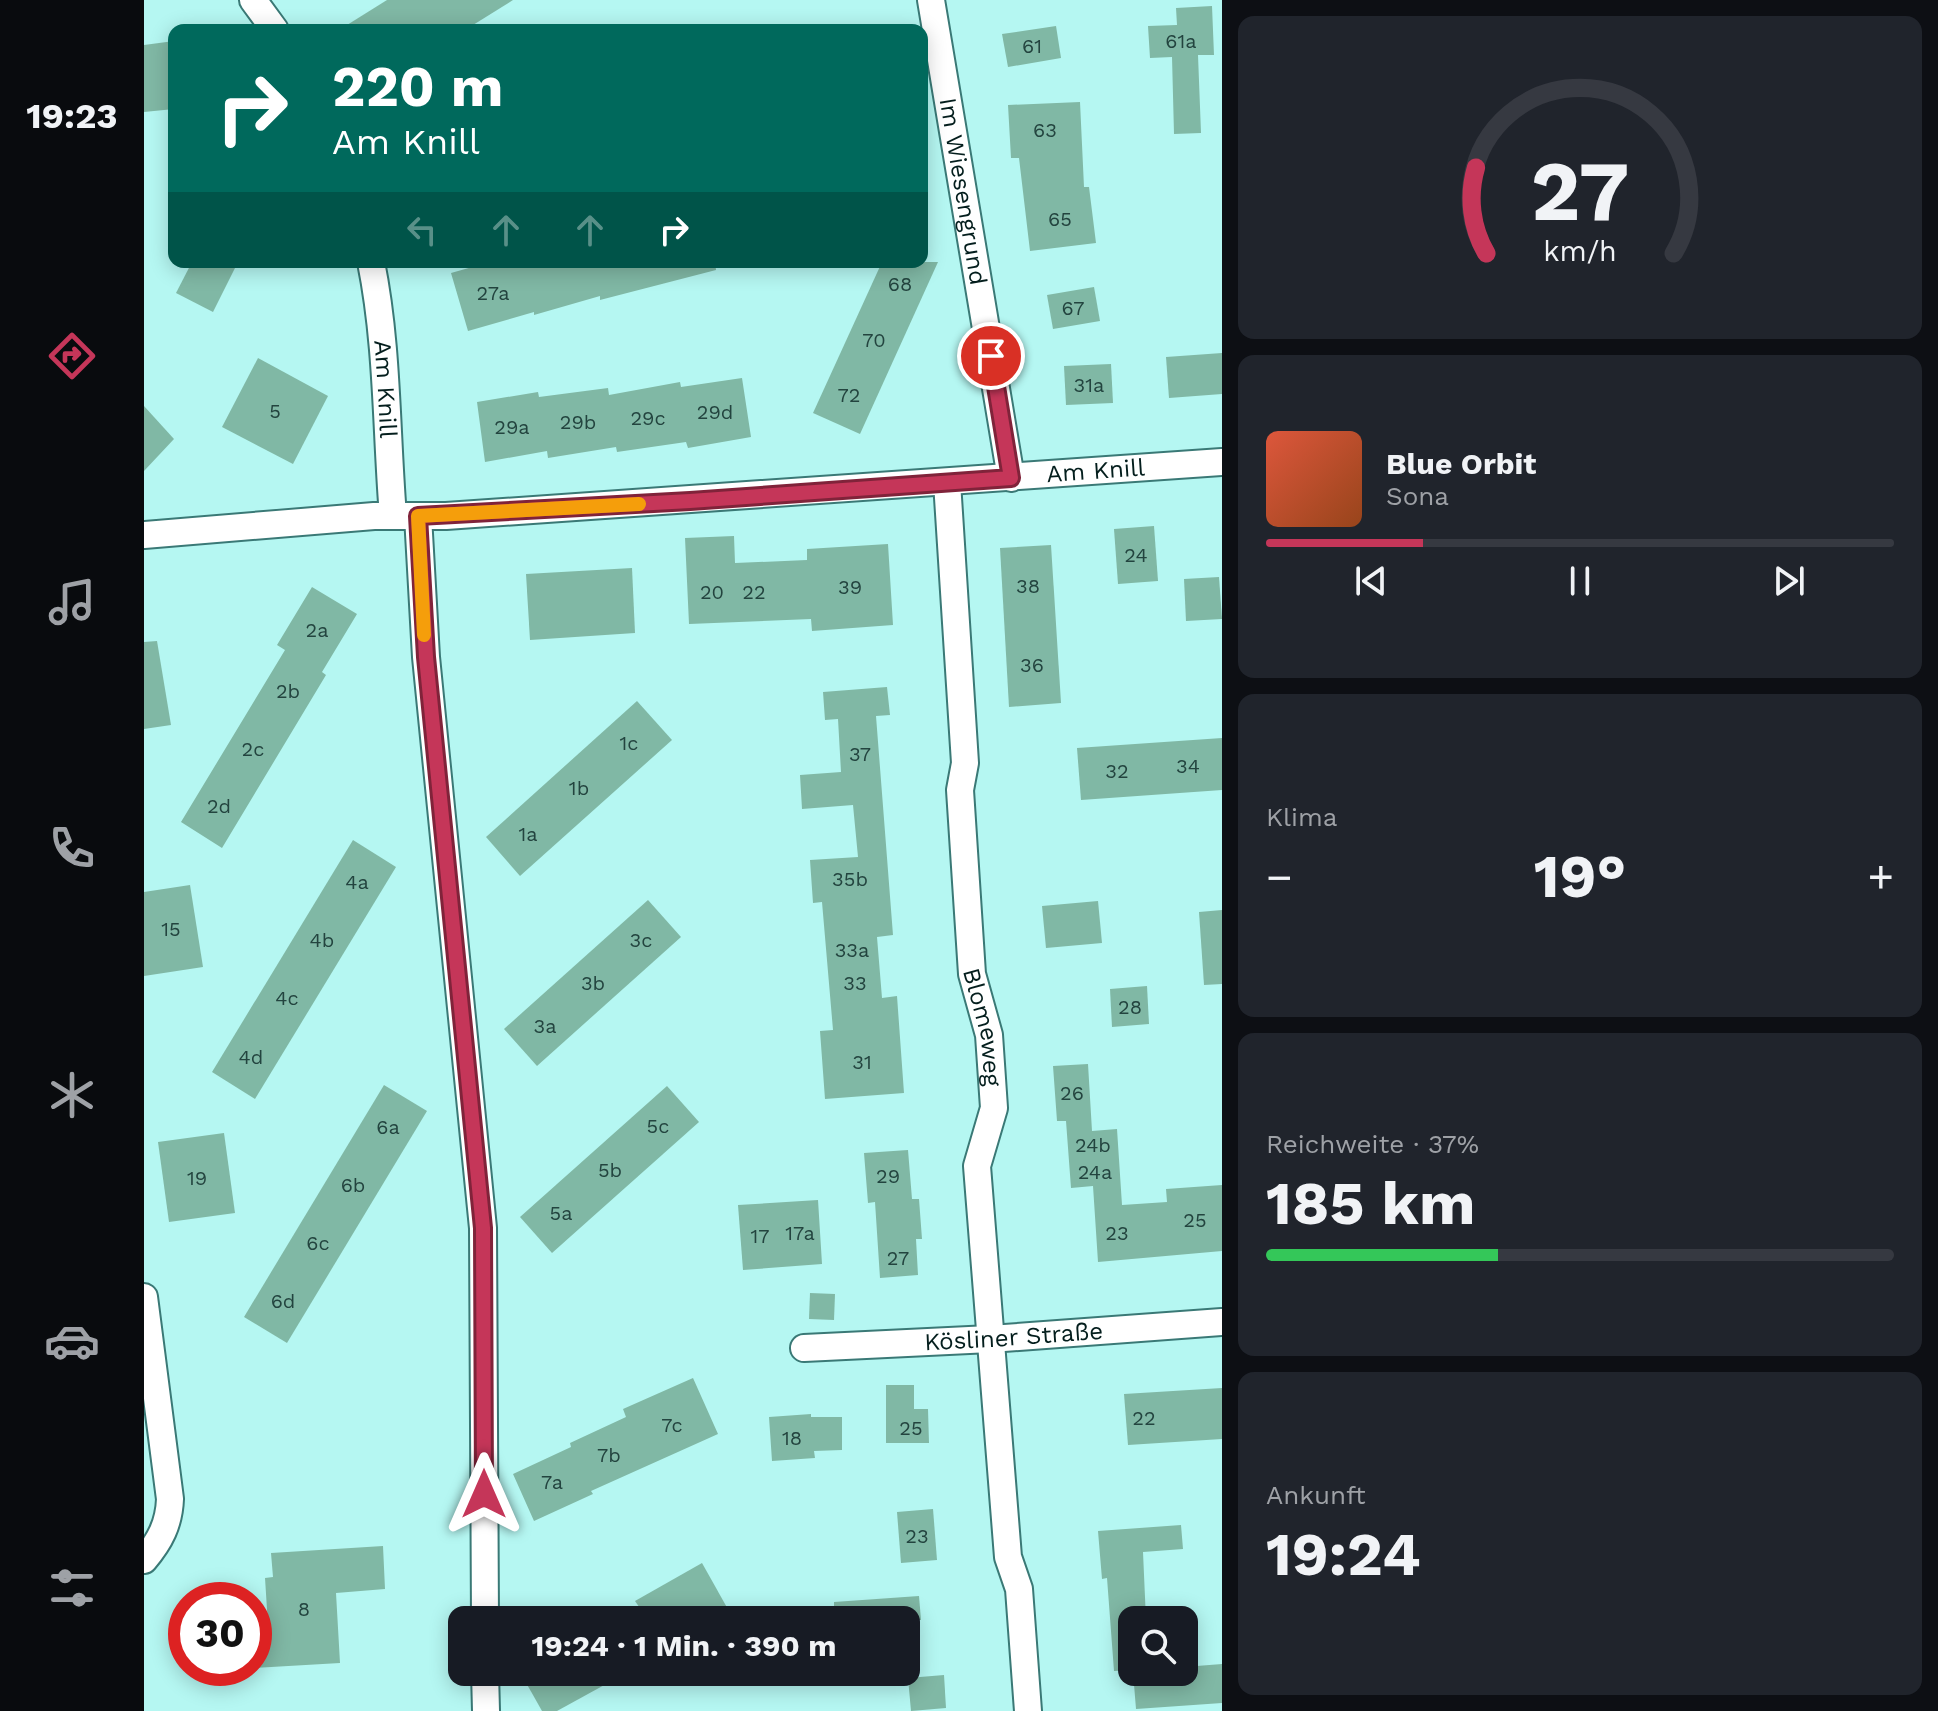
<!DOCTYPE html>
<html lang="de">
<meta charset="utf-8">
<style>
:root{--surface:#171b24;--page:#20242c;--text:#f1f3f6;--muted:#9ea1a6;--line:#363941;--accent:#c53659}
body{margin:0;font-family:"Work Sans",sans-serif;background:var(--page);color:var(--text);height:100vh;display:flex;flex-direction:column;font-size:30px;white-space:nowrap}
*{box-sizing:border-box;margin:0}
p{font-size:26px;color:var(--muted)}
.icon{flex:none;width:44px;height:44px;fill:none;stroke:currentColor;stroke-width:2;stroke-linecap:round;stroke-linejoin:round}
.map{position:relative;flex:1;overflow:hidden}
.side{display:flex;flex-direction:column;gap:16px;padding:16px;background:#0d0f14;width:716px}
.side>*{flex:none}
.guide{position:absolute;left:24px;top:24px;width:760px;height:244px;border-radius:16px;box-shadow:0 4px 20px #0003;background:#00695c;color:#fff;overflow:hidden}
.tools{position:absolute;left:974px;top:1606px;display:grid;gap:16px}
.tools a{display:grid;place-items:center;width:80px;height:80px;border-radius:16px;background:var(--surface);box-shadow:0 4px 20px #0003;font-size:40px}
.speed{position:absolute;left:24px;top:1582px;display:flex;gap:16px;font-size:40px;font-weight:700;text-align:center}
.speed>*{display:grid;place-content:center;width:104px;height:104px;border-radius:50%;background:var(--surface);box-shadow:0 4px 20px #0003;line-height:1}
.speed .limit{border:12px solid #d22;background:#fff;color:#111}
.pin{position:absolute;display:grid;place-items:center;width:68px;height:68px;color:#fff;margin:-34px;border:4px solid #fff;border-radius:50%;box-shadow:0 2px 8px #0007}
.me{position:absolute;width:88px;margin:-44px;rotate:0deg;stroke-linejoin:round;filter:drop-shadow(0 0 6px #0008)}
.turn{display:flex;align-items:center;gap:28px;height:168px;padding:0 32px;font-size:36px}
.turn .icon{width:104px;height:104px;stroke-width:2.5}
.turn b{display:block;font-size:56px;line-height:68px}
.lanes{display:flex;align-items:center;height:76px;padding:0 32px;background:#0003;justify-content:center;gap:40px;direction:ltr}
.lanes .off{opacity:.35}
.big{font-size:60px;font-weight:700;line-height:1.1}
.side .widget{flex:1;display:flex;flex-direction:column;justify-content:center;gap:12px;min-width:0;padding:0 28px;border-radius:16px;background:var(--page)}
.side .dial{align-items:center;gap:0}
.dial svg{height:208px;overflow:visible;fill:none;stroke:var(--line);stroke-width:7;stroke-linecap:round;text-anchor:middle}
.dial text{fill:var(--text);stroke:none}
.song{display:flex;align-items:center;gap:24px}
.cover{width:96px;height:96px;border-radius:12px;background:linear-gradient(135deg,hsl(10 70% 55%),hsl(20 70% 35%))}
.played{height:8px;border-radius:4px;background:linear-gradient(90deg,var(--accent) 25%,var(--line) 25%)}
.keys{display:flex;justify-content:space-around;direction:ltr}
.heat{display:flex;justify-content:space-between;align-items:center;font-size:44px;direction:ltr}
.charge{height:12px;border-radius:6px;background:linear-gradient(90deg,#34c759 37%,var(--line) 0)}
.trip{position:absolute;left:304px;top:1606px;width:472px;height:80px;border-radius:16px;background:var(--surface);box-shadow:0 4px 20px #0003;font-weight:700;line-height:80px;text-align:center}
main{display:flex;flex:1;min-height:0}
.tabs{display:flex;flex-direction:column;width:144px;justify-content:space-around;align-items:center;background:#090b0e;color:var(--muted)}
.tabs .icon{width:56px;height:56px}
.tabs .active{color:var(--accent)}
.tabs b{font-size:36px;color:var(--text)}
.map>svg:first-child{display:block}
</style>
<main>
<nav class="tabs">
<b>19:23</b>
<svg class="icon active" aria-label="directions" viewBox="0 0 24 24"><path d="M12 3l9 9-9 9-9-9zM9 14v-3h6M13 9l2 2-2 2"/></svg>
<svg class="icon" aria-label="music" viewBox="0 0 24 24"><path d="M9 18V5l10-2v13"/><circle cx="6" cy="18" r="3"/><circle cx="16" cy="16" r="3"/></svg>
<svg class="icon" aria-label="phone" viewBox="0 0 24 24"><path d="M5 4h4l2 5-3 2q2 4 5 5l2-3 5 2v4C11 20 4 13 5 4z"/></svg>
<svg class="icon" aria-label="climate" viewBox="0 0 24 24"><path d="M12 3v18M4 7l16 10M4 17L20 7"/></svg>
<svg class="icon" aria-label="car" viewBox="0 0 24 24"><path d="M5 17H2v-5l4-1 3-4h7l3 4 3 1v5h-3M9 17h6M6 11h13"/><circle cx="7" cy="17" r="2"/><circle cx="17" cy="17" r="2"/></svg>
<svg class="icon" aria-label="filters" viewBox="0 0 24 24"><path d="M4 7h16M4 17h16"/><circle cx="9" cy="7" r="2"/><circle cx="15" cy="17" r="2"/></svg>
</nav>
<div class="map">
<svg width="1078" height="1711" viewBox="0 0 1078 1711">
<rect width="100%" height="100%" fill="#b5f7f2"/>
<g fill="#80b8a5">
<polygon points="243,0 369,0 321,30 195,30"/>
<polygon points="1068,6 1070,55 1054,55 1057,133 1030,134 1028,57 1006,58 1004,26 1033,25 1032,8"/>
<polygon points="912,26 917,58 864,67 858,34"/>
<polygon points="30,41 30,109 0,112 0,45"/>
<polygon points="936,102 940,187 945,187 952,243 886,251 875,158 867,158 864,105"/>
<polygon points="48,262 94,262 69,312 32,293"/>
<polygon points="346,262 571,262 572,270 456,300 456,296 390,315 390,312 324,331 307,273"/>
<polygon points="738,262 794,262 716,434 669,413"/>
<polygon points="950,287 956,321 909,329 903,295"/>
<polygon points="1078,353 1078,394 1025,398 1022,357"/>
<polygon points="114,358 184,396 149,464 78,427"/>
<polygon points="967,364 969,403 922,405 920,366"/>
<polygon points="598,378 607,437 544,448 542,442 473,452 472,447 404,458 403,451 341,462 333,402 394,392 395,397 464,388 465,395 536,382 537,387"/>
<polygon points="0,406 30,439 0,471"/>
<polygon points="1010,526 1014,581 974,584 970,529"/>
<polygon points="590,536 591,563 663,560 663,549 744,544 749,625 668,631 667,619 545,624 541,538"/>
<polygon points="907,545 917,703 865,707 856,548"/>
<polygon points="488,568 491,633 386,640 382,574"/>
<polygon points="1075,577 1078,619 1042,621 1040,579"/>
<polygon points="168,587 213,614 178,672 182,675 78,848 37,822 141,650 133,645"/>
<polygon points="13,641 27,725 0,729 0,642"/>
<polygon points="743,687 746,715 732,716 749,935 733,937 738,998 753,996 760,1093 681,1099 676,1031 689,1030 678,902 669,903 666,860 714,857 709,805 658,809 656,775 697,772 694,719 681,720 679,692"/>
<polygon points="493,701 528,740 376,876 342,837"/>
<polygon points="1078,738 1078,790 937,800 933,748"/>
<polygon points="209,840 252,867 111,1099 68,1072"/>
<polygon points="46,885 59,967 0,976 0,892"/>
<polygon points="504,900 537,937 393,1066 360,1029"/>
<polygon points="954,901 958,943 902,948 898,906"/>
<polygon points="1078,910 1078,984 1060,985 1055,912"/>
<polygon points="1003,986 1005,1024 968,1027 966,989"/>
<polygon points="944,1064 948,1131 973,1129 978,1205 1023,1202 1022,1189 1078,1185 1078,1251 954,1262 949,1186 927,1188 922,1121 913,1121 909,1066"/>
<polygon points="240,1085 283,1111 143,1343 100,1317"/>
<polygon points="523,1086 555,1122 408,1253 376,1217"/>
<polygon points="80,1133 91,1213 25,1222 14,1142"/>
<polygon points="764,1150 768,1199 775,1199 778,1239 772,1239 774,1275 736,1278 731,1202 724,1203 720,1153"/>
<polygon points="674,1200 678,1264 599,1270 594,1205"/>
<polygon points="666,1293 691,1294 690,1320 665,1319"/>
<polygon points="549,1378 574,1434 447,1491 449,1494 390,1521 369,1474 427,1447 426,1443 482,1417 479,1409"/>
<polygon points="742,1385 770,1385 770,1409 784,1409 785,1443 742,1443"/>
<polygon points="1078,1388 1078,1439 984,1445 980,1394"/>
<polygon points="667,1414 667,1417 698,1417 698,1450 670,1451 671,1458 628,1461 625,1417"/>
<polygon points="789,1509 793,1560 757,1563 753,1512"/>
<polygon points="1037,1525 1039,1549 999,1552 1002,1620 988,1620 988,1670 970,1671 963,1578 958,1579 954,1531"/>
<polygon points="239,1546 241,1589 192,1593 196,1663 110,1668 110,1625 124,1625 121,1578 129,1577 127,1553"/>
<polygon points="558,1563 590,1620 504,1620 491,1601"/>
<polygon points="775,1596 777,1620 690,1620 690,1602"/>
<polygon points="1078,1664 1078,1703 992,1709 989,1672 1040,1672 1040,1667"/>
<polygon points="376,1672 484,1672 413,1711 398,1711"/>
<polygon points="800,1675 802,1708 767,1711 764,1678"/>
</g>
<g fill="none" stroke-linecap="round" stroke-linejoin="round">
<defs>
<g id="minor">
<polyline points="109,0 131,30"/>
<path id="s1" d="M787,0L867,478"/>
<path id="s2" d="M227,262C244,346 242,431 249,516"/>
<path id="s3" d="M803,482L821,763L816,790L828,974L845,1035L850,1108L833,1166L864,1557L875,1589L884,1711"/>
<polyline points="274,516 282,657 339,1228 341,1620"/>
<path id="s4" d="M0,535L230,516H302L1078,462"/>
<path d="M0,1297L26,1499C25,1524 16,1541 0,1560"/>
<path id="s5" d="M660,1348L846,1339L1078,1322"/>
<polyline points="341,1672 342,1711"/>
</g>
</defs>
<use href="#minor" stroke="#3a7976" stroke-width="30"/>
<use href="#minor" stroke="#fff" stroke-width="26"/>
</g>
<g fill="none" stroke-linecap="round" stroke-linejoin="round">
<defs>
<polyline id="route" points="340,1494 339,1228 282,657 274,516 546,501 867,478 847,356"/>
</defs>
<use href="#route" stroke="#80233a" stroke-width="20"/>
<use href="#route" stroke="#c53659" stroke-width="14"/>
<polyline stroke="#f59e0b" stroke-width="14" points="280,635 274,516 495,504"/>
</g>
<g text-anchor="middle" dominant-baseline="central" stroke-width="7" stroke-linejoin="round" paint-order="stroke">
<g font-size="20" fill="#23443f">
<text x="1037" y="41">61a</text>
<text x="888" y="46">61</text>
<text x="901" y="130">63</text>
<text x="916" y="219">65</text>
<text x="756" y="284">68</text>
<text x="349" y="293">27a</text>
<text x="929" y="308">67</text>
<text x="730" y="340">70</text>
<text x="945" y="385">31a</text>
<text x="705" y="395">72</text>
<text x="131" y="411">5</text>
<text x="571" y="412">29d</text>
<text x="504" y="418">29c</text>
<text x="434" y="422">29b</text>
<text x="368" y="427">29a</text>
<text x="992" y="555">24</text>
<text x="884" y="586">38</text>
<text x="706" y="587">39</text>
<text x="568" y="592">20</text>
<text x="610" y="592">22</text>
<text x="173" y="630">2a</text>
<text x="888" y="665">36</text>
<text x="144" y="691">2b</text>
<text x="485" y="743">1c</text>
<text x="109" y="749">2c</text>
<text x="716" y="754">37</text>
<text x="1044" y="766">34</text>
<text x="973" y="771">32</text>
<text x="435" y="788">1b</text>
<text x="75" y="806">2d</text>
<text x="384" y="834">1a</text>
<text x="706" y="879">35b</text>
<text x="213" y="882">4a</text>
<text x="27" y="929">15</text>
<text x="178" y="940">4b</text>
<text x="497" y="940">3c</text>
<text x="708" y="950">33a</text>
<text x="449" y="983">3b</text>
<text x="711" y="983">33</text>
<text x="143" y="998">4c</text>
<text x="986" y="1007">28</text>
<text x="401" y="1026">3a</text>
<text x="107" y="1057">4d</text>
<text x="718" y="1062">31</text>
<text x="928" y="1093">26</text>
<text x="514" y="1126">5c</text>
<text x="244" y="1127">6a</text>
<text x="949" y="1145">24b</text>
<text x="466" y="1170">5b</text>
<text x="951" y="1172">24a</text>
<text x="744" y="1176">29</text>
<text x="53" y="1178">19</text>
<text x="209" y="1185">6b</text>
<text x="417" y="1213">5a</text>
<text x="1051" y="1220">25</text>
<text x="656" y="1233">17a</text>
<text x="973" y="1233">23</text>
<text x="616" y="1236">17</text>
<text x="174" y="1243">6c</text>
<text x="754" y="1258">27</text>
<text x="139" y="1301">6d</text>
<text x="1000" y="1418">22</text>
<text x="528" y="1425">7c</text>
<text x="767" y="1428">25</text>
<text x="648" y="1438">18</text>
<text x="465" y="1455">7b</text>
<text x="408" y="1482">7a</text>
<text x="773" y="1536">23</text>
<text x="160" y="1609">8</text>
</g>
<g font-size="24" fill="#041e1d" stroke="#d8fefc">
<text stroke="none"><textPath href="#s1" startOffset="194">Im Wiesengrund</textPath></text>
<text stroke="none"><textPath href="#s2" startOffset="128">Am Knill</textPath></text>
<text stroke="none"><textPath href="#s4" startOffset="954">Am Knill</textPath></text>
<text stroke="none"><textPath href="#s3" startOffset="548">Blomeweg</textPath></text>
<text stroke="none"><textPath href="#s5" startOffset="210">Kösliner Straße</textPath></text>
</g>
</g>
</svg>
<div class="tools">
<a><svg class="icon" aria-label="search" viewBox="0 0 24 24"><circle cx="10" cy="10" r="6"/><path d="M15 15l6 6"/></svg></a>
</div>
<div class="speed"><div class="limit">30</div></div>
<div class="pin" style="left:847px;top:356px;background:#d93025"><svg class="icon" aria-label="arrive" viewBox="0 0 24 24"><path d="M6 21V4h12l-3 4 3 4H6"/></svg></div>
<svg class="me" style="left:340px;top:1494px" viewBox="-20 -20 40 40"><path d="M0-17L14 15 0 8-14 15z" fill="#c53659" stroke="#fff" stroke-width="4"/></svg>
<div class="trip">19:24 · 1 Min. · 390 m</div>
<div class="guide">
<div class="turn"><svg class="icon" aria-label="right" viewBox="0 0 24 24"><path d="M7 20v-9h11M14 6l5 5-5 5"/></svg><div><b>220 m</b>Am Knill</div></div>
<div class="lanes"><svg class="icon off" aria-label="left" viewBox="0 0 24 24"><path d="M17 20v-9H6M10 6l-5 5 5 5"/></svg><svg class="icon off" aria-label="ahead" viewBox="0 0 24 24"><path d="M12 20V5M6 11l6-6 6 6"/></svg><svg class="icon off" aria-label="ahead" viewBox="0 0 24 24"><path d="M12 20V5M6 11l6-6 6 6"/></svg><svg class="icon" aria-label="right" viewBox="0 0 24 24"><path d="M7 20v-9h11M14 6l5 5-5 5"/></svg></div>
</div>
</div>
<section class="side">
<div class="widget dial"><svg viewBox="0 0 100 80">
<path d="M14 69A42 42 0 1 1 86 69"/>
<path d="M14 69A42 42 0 0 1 10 36" stroke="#c53659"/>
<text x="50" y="56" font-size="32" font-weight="700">27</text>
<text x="50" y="72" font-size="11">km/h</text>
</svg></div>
<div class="widget">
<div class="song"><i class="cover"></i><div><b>Blue Orbit</b><p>Sona</p></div></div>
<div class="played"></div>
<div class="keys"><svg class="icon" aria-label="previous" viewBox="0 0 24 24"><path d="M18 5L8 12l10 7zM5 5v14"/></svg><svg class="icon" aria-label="pause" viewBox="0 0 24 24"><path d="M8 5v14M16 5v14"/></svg><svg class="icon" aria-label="next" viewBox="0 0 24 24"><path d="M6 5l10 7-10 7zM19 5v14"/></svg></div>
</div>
<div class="widget"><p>Klima</p>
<div class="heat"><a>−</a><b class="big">19°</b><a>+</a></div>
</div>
<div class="widget"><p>Reichweite · 37%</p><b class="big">185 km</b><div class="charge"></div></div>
<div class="widget"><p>Ankunft</p><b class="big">19:24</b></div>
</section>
</main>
